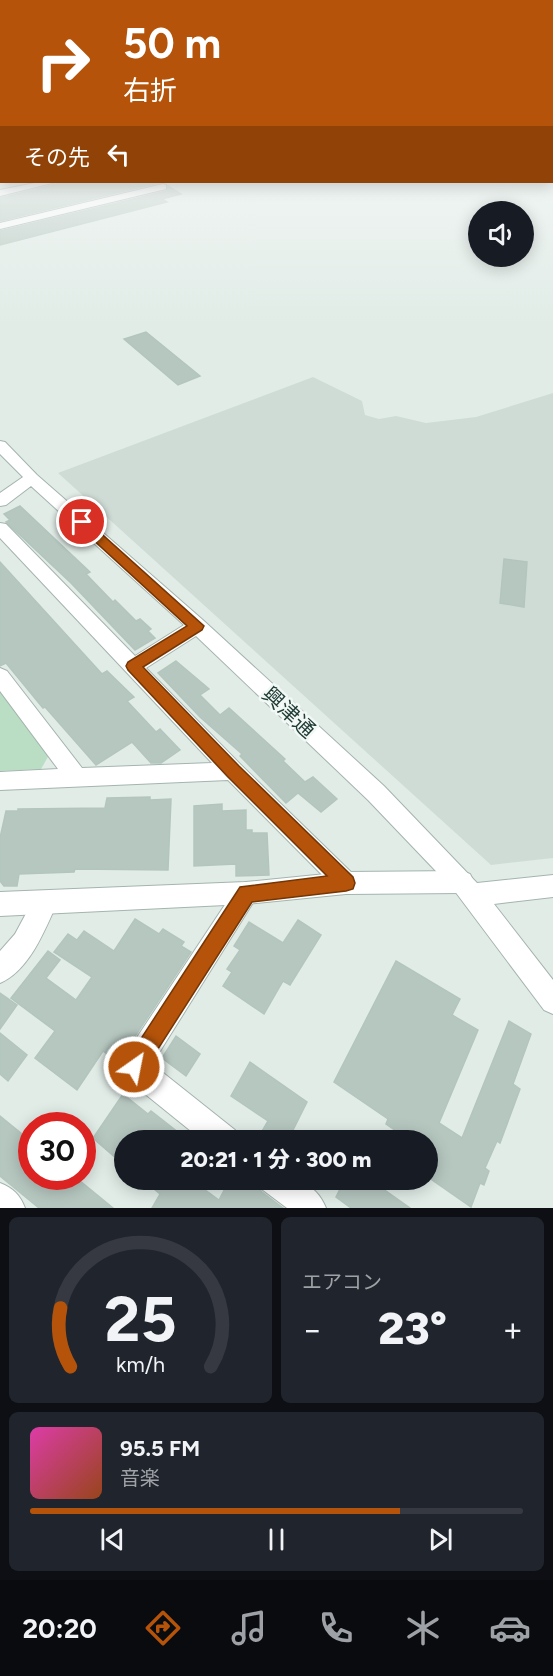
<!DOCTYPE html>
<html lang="ja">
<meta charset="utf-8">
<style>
:root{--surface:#171b24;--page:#20242c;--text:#f1f3f6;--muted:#9ea1a6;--line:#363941;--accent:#b45309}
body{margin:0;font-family:Figtree,"Noto Sans JP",sans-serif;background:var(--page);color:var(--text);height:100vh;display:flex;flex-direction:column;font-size:22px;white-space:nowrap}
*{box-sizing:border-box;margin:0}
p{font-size:20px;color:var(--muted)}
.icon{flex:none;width:33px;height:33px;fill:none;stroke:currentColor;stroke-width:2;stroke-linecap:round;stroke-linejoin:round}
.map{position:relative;height:1208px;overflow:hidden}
.sheet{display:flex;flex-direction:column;gap:9px;padding:9px;background:#0d0f14;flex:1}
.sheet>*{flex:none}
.banner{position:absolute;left:0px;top:0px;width:554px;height:183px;box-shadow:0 3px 15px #0003;background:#b45309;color:#fff;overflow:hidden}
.controls{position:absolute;left:468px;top:201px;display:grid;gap:12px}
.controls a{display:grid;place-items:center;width:66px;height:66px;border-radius:50%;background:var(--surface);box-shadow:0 3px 15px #0003;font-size:30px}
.speed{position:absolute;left:18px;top:1112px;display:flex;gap:12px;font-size:30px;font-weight:700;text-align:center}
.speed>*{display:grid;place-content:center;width:78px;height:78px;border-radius:50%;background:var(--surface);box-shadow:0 3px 15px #0003;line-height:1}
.speed .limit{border:9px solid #d22;background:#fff;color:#111}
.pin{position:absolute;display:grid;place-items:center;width:51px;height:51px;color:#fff;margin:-26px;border:3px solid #fff;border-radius:50%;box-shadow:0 2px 6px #0007}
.me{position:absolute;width:66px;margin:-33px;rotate:33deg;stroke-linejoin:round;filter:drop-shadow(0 0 4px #0008)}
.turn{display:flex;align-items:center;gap:21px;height:126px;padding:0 24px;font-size:27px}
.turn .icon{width:78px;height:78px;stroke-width:2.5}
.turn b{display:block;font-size:42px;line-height:51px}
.then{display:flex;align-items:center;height:57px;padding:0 24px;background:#0003;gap:12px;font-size:22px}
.big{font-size:45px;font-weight:800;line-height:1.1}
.sheet .card{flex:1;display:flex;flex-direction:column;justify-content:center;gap:9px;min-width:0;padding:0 21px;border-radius:9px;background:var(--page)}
.sheet .dial{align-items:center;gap:0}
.dial svg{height:156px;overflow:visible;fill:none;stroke:var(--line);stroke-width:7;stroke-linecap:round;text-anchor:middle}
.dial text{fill:var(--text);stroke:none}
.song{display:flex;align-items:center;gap:18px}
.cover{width:72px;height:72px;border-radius:9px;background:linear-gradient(135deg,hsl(320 70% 55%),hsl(20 70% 35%))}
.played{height:6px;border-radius:3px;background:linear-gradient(90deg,var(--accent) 75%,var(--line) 75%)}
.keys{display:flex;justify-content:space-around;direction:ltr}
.heat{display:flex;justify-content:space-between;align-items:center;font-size:33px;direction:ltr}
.sheet .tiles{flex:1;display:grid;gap:9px;grid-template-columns:1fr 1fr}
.card:last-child{grid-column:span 2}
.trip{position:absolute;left:114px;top:1130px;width:324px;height:60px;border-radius:30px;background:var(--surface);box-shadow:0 3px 15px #0003;font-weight:800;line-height:60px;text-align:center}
.tabs{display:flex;height:96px;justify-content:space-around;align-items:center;background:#090b0e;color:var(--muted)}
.tabs .icon{width:42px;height:42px}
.tabs .selected{color:var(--accent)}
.tabs b{font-size:27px;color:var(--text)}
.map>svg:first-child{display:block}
</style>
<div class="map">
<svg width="553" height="1208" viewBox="0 0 553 1208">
<rect width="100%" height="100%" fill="#e1ece7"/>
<polygon fill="#cfdcd6" points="313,377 362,401 365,415 379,419 396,416 426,423 476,417 553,393 553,858 491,865 58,473"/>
<polygon fill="#b9dec3" points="0,692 49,755 41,769 0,771"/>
<g fill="#b6c7c0" stroke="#b3c6be" stroke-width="1.5">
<polygon points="58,182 162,182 0,221 0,198 57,184"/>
<polygon points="168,186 181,194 162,199 167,202 0,245 0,231 167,191"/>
<polygon points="146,332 200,376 178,385 124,339"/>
<polygon points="20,506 90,572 86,574 113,602 115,600 136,621 140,619 151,629 148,631 155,638 135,650 71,583 6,522 10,520 4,514"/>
<polygon points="504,559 527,562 524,607 500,603"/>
<polygon points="0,562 102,674 107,671 134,697 127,701 156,732 160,729 180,750 161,763 151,763 132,742 96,765 45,707 43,708 6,663 0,666"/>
<polygon points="176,661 209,689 200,695 220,715 229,708 285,759 283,761 305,782 313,777 337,799 321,812 298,793 286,803 240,756 242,754 200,717 158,673"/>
<polygon points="150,797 150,800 171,799 168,870 75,869 74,872 19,874 17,886 4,886 0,881 0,838 6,811 18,811 18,809 105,808 107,798"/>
<polygon points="222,804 222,811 246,810 246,830 252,830 252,833 267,833 269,875 236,876 236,864 194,866 194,806"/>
<polygon points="135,919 159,934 163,929 184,942 181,946 191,952 118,1062 103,1051 77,1090 35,1058 55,1031 11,998 48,951 60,960 46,978 76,1000 92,977 54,952 68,934 77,940 84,931 114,951"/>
<polygon points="298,920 321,935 290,985 283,981 264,1014 223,986 232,972 227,969 240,950 234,946 249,922 283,943"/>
<polygon points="396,961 460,999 452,1015 478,1030 439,1123 462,1138 509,1021 531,1034 513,1084 520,1089 500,1143 497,1141 485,1168 489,1171 484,1185 480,1183 471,1207 428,1177 428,1140 409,1140 386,1124 388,1119 334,1082"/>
<polygon points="0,993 17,1005 0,1029"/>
<polygon points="0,1033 27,1055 8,1081 0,1074"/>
<polygon points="176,1036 200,1054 186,1076 162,1058"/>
<polygon points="250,1062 307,1102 288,1140 257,1140 268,1121 231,1096"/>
<polygon points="123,1094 148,1114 151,1111 188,1140 124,1140 124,1165 93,1138"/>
<polygon points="0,1116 32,1142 32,1176 74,1176 113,1208 39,1208 0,1176"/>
<polygon points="142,1179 190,1179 219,1200 230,1179 257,1179 257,1186 262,1192 283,1208 152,1208 160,1194"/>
<polygon points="345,1179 369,1179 410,1208 351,1208 336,1197"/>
</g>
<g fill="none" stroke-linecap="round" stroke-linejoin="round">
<defs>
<g id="minor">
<rect x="0" y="167" width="2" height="6"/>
<polygon points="40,182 56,182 0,196 0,190"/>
<polygon points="163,184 166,185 166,189 0,229 0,223"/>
<polygon points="0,441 5,442 37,475 204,621 384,786 477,883 553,875 553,897 494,904 553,980 553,1014 544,1010 454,890 368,800 196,636 146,668 241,765 354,875 358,883 354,891 346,894 338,891 228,780 0,790 0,772 58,769 0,691 0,668 7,671 82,768 212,763 0,538 0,523 6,524 135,656 184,625 31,486 6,505 0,506 0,493 23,477 0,454"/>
<polygon points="246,882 254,885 258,893 254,901 152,1064 235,1130 240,1140 202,1140 124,1077 120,1067 124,1057 238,885"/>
<path d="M45,891L54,895L57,903C45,930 29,971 0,983V951L15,934L36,895Z"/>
<path d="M259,1179C288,1179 313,1176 326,1208H287L263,1190Z"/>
<path d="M0,1183C13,1188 20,1195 25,1208H0Z"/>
</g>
<polygon id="tertiary" points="462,871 470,874 474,882 470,890 462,893 346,894 246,904 0,916 0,892 246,882 346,872"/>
</defs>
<use href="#minor" stroke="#a4b4ae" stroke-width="2"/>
<use href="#tertiary" stroke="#a4b4ae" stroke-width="2"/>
<use href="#minor" fill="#fff" fill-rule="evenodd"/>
<use href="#tertiary" fill="#fff" fill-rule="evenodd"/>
</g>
<linearGradient id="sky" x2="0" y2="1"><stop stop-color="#81bbdf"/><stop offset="0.48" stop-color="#f2f6f4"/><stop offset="1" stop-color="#f2f6f4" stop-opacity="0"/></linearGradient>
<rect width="553" height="325" fill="url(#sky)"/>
<polygon fill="#b45309" stroke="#753606" stroke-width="1.5" points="82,518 86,520 204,626 202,630 143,667 239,766 353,877 355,883 353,889 346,891 252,902 142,1074 134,1078 127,1074 124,1067 127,1060 240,887 327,876 227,776 128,670 126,666 128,662 187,626 77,525 76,522"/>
<g text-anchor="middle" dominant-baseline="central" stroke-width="5" stroke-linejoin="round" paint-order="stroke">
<g font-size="21" fill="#213d36" stroke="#f2f8f5">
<text transform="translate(289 712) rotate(43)">興津通</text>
</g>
</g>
</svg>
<div class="controls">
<a><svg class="icon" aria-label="sound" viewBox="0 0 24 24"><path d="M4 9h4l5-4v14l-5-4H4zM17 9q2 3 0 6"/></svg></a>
</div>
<div class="speed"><div class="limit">30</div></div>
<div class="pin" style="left:82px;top:522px;background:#d93025"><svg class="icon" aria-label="arrive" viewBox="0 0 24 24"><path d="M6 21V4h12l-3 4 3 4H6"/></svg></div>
<svg class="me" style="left:134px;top:1067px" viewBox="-20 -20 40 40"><circle r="17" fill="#b45309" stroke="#fff" stroke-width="3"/><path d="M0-11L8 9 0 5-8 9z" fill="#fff"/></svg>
<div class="trip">20:21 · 1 分 · 300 m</div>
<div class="banner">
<div class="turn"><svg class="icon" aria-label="right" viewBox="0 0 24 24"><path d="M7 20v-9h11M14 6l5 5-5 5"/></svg><div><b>50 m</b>右折</div></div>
<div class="then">その先<svg class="icon" aria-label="left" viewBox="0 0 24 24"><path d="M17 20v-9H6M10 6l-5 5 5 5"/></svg></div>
</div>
</div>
<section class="sheet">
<div class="tiles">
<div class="card dial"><svg viewBox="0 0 100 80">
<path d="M14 69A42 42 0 1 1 86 69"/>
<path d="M14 69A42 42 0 0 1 9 39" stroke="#b45309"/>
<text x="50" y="56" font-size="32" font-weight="700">25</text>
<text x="50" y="72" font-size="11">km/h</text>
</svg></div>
<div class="card"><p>エアコン</p>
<div class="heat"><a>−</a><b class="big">23°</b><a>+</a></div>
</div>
<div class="card">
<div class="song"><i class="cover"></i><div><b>95.5 FM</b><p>音楽</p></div></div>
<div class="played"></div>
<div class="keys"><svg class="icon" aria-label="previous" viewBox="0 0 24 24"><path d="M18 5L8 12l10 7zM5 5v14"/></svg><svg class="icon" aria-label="pause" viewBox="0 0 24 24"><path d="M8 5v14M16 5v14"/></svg><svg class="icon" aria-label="next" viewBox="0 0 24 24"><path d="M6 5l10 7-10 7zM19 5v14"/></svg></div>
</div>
</div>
</section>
<nav class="tabs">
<b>20:20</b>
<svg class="icon selected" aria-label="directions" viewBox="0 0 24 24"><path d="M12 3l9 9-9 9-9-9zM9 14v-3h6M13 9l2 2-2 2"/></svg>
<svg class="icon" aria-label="music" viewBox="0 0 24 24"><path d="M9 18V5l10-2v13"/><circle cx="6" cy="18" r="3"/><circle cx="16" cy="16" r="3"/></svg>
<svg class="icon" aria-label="phone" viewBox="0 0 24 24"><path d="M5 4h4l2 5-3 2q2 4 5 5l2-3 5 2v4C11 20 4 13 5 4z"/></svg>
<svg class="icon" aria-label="climate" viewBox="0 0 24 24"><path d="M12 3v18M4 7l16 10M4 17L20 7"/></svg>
<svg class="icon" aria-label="car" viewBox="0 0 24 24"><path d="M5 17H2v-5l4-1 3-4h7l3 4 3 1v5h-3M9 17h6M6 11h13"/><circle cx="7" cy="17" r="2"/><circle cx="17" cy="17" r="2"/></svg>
</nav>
